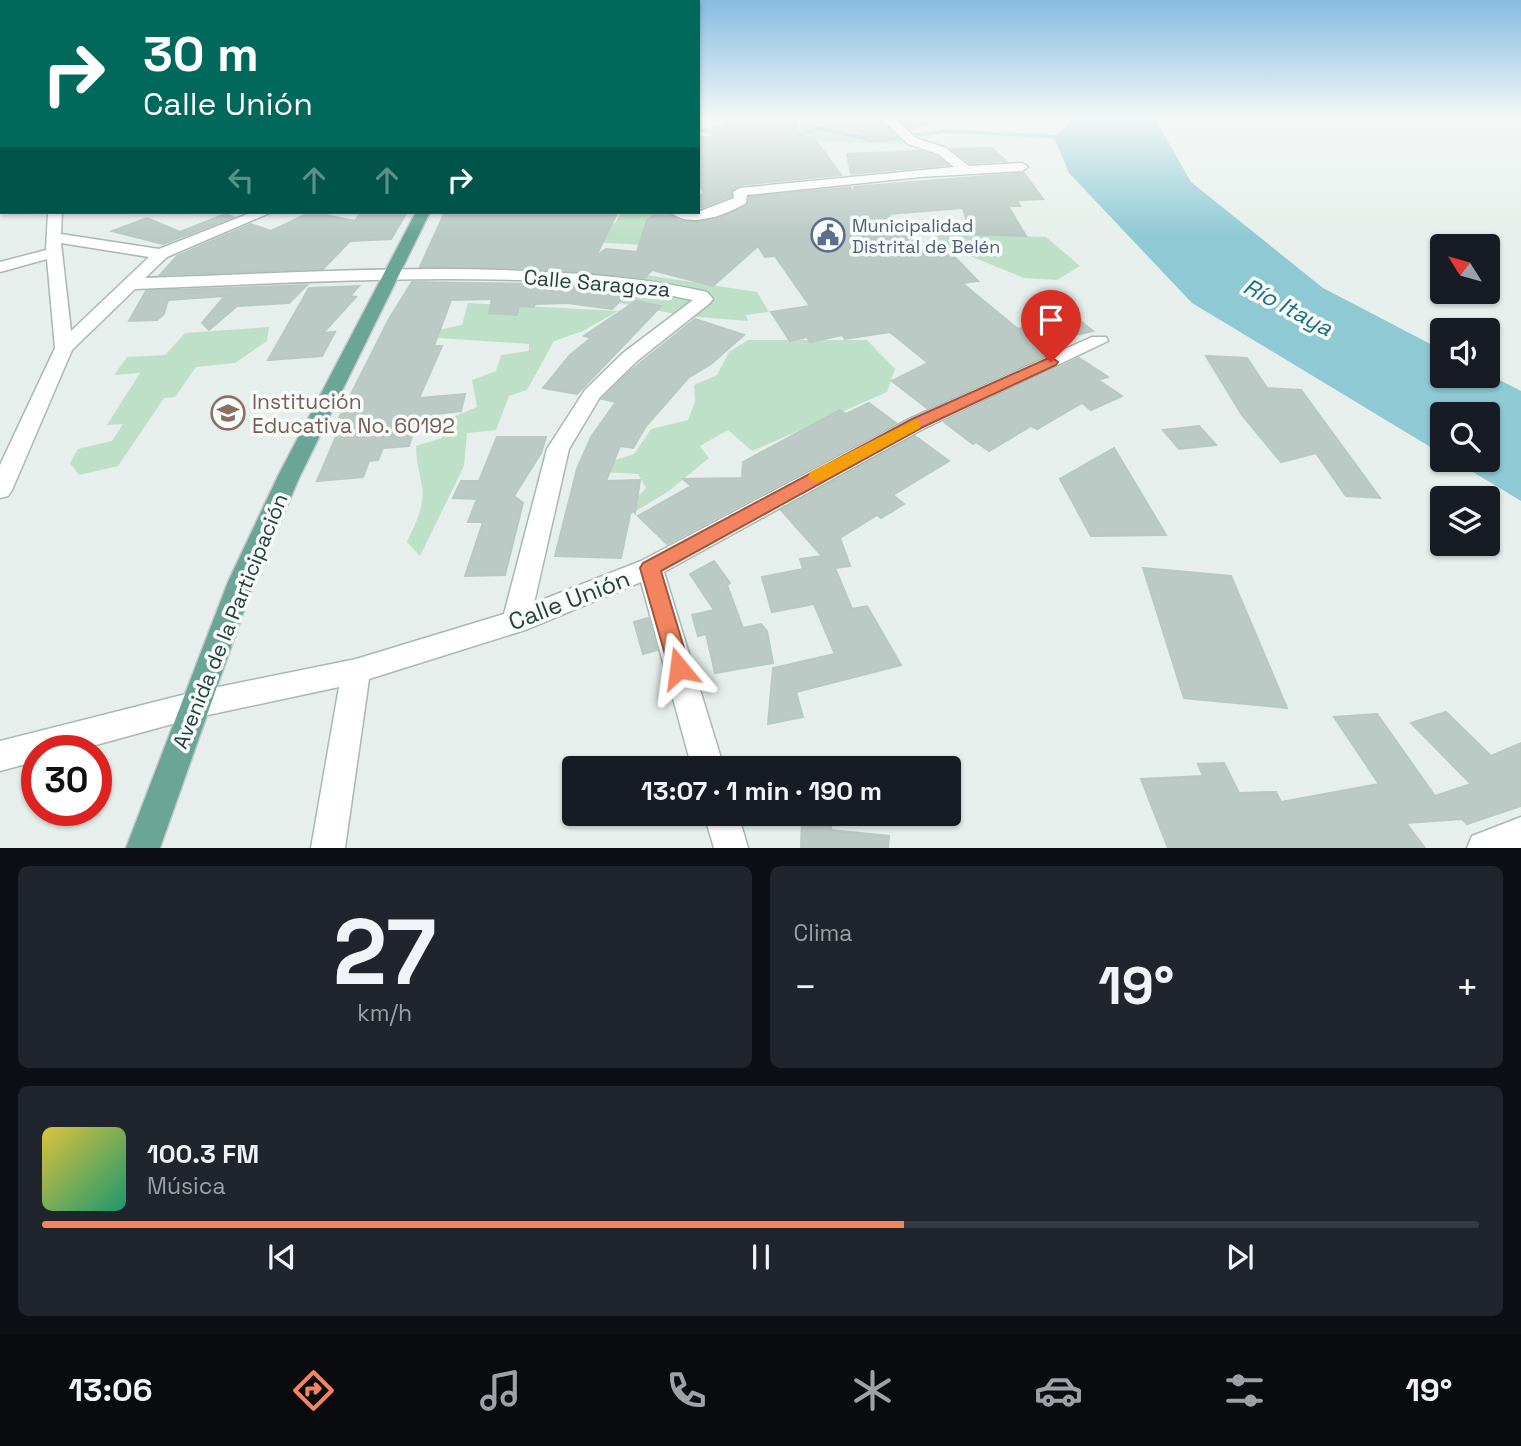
<!DOCTYPE html>
<html lang="es">
<meta charset="utf-8">
<style>
:root{--surface:#171b24;--page:#20242c;--text:#f1f3f6;--muted:#9ea1a6;--line:#363941;--accent:#f4845f}
body{margin:0;font-family:"Space Grotesk",sans-serif;background:var(--page);color:var(--text);height:100vh;display:flex;flex-direction:column;font-size:26px;white-space:nowrap}
*{box-sizing:border-box;margin:0}
p{font-size:23px;color:var(--muted)}
.icon{flex:none;width:38px;height:38px;fill:none;stroke:currentColor;stroke-width:2;stroke-linecap:round;stroke-linejoin:round}
.map{position:relative;height:848px;overflow:hidden}
.side{display:flex;flex-direction:column;gap:18px;padding:18px;background:#0d0f14;flex:1}
.side>*{flex:none}
.guide{position:absolute;left:0px;top:0px;width:700px;height:214px;box-shadow:0 2px 5px #0004;background:#00695c;color:#fff;overflow:hidden}
.needle{width:46px;rotate:307deg}
.tools{position:absolute;left:1430px;top:234px;display:grid;gap:14px}
.tools a{display:grid;place-items:center;width:70px;height:70px;border-radius:7px;background:var(--surface);box-shadow:0 2px 5px #0004;font-size:35px}
.speed{position:absolute;left:21px;top:735px;display:flex;gap:14px;font-size:35px;font-weight:700;text-align:center}
.speed>*{display:grid;place-content:center;width:91px;height:91px;border-radius:50%;background:var(--surface);box-shadow:0 2px 5px #0004;line-height:1}
.speed .limit{border:10px solid #d22;background:#fff;color:#111}
.pin{position:absolute;display:grid;place-items:center;width:60px;height:60px;color:#fff;margin:-72px -30px;border-radius:50% 50% 50% 0;rotate:-45deg;box-shadow:0 0 7px #0007}
.pin .icon{rotate:45deg}
.me{position:absolute;width:77px;margin:-38px;rotate:344deg;stroke-linejoin:round;filter:drop-shadow(0 0 5px #0008)}
.turn{display:flex;align-items:center;gap:24px;height:147px;padding:0 28px;font-size:32px}
.turn .icon{width:91px;height:91px;stroke-width:2.5}
.turn b{display:block;font-size:49px;line-height:60px}
.lanes{display:flex;align-items:center;height:66px;padding:0 28px;background:#0003;justify-content:center;gap:35px;direction:ltr}
.lanes .off{opacity:.35}
.big{font-size:52px;font-weight:700;line-height:1.1}
.side .widget{flex:1;display:flex;flex-direction:column;justify-content:center;gap:10px;min-width:0;padding:0 24px;border-radius:10px;background:var(--page)}
.side .dial{align-items:center;gap:0}
.dial b{font-size:91px;line-height:1}
.song{display:flex;align-items:center;gap:21px}
.cover{width:84px;height:84px;border-radius:10px;background:linear-gradient(135deg,hsl(50 70% 55%),hsl(160 70% 35%))}
.played{height:7px;border-radius:4px;background:linear-gradient(90deg,var(--accent) 60%,var(--line) 60%)}
.keys{display:flex;justify-content:space-around;direction:ltr}
.heat{display:flex;justify-content:space-between;align-items:center;font-size:38px;direction:ltr}
.side .tiles{flex:1;display:grid;gap:18px;grid-template-columns:1fr 1fr}
.widget:last-child{grid-column:span 2}
.trip{position:absolute;left:562px;top:756px;width:399px;height:70px;border-radius:7px;background:var(--surface);box-shadow:0 2px 5px #0004;font-weight:700;line-height:70px;text-align:center}
.dock{display:flex;height:112px;justify-content:space-around;align-items:center;background:#090b0e;color:var(--muted)}
.dock .icon{width:49px;height:49px}
.dock .active{color:var(--accent)}
.dock b{font-size:32px;color:var(--text)}
.map>svg:first-child{display:block}
</style>
<div class="map">
<svg width="1521" height="848" viewBox="0 0 1521 848">
<rect width="100%" height="100%" fill="#e6efeb"/>
<g fill="#bfe0c8">
<polygon points="798,117 819,117 824,124 849,123 872,136 901,135 914,144 784,141 794,125 806,126 807,120"/>
<polygon points="622,212 658,212 648,219 645,227 658,246 577,241 597,224 615,223"/>
<polygon points="955,230 970,234 1046,237 1080,266 1057,280 1024,278 941,244 932,232"/>
<polygon points="646,275 757,292 769,312 746,315 748,321 686,316 619,303"/>
<path d="M468,303L618,311L583,331L554,341L527,390L509,396L496,430L467,433L464,466L420,556L407,542C415,524 425,507 422,487C420,473 416,461 416,446L442,438L441,422L477,407L472,380L496,371L501,355L529,351V344L439,338L428,332L462,325Z"/>
<polygon points="269,327 267,341 235,363 196,367 175,397 164,398 118,466 79,475 70,463 78,449 112,441 123,424 107,425 140,373 114,375 127,357 165,355 185,333"/>
<polygon points="748,340 867,340 895,369 887,392 752,451 728,430 700,446 709,458 669,491 605,530 646,488 638,474 581,471 634,454 651,429 688,420 695,402 694,385 717,375 729,352"/>
</g>
<polygon fill="#8ec9d4" points="1076,117 1154,117 1191,182 1323,288 1442,350 1442,376 1488,376 1488,374 1521,391 1521,501 1453,460 1488,460 1488,415 1442,415 1442,454 1192,303 1069,173 1054,137"/>
<g fill="none" stroke-linecap="round" stroke-linejoin="round">
<g stroke="#8ec9d4" stroke-width="3.5">
<polyline points="698,130 720,133"/>
<polyline points="787,138 820,128 876,141 945,131 1061,137"/>
</g>
</g>
<g fill="#bbcac4" stroke="#b8c9c2" stroke-width="2">
<polygon points="725,117 798,117 794,140 815,139 841,175 740,185 731,191 731,196 698,209 698,195 704,194 698,180 698,137 713,137 713,126 725,126"/>
<polygon points="841,117 877,117 895,135 873,142"/>
<polygon points="897,117 937,117 938,120 910,129"/>
<polygon points="992,148 1006,161 970,163 952,149"/>
<polygon points="920,151 937,156 947,165 851,174 847,154"/>
<polygon points="1024,173 1043,199 1021,200 1017,201 1020,206 1008,206 1026,236 970,234 963,208 888,214 924,251 946,248 978,281 962,283 1018,329 1073,315 1093,331 1053,340 1063,347 927,408 892,381 928,363 890,332 845,339 842,335 810,342 807,337 790,341 771,312 810,306 775,256 765,257 758,246 713,286 652,270 644,278 528,268 420,267 445,212 617,213 596,256 606,249 637,252 647,220 658,212 668,212 677,220 698,222 739,210 747,205 749,197 850,187 855,195 854,187"/>
<polygon points="311,212 355,221 361,212 407,212 391,239 350,241 323,269 160,275 177,256 251,224 271,231"/>
<polygon points="225,214 233,217 163,244 112,231 147,218 180,232"/>
<polygon points="412,282 550,284 631,290 612,309 567,303 535,304 534,307 519,306 517,315 489,313 492,299 451,300 434,346 442,346 419,398 465,394 461,411 436,414 433,424 415,426 409,446 383,448 378,460 369,461 363,477 317,481 344,418 339,418 389,319"/>
<polygon points="307,285 289,303 237,306 209,330 202,323 225,296 168,300 164,314 157,320 129,321 146,291"/>
<polygon points="359,286 350,296 356,297 323,333 335,332 322,356 268,360 309,288"/>
<polygon points="636,301 661,306 577,394 543,388 570,355 591,338 584,336"/>
<polygon points="695,319 744,335 711,364 688,378 646,426 633,448 620,446 606,481 640,480 635,513 631,510 621,558 555,556 577,469 591,437 616,402 602,399 629,372"/>
<polygon points="1206,356 1247,358 1267,388 1301,390 1380,498 1346,496 1316,453 1281,462 1242,415"/>
<polygon points="1079,358 1108,377 1098,380 1122,396 1091,410 1082,403 1037,429 1031,426 989,451 976,442 973,444 944,422"/>
<polygon points="869,403 896,423 667,544 638,516 691,486 683,479 742,478 743,462 840,410 846,414"/>
<polygon points="1199,426 1216,445 1179,449 1163,430"/>
<polygon points="915,436 949,461 893,495 904,504 881,518 877,515 840,538 850,566 835,568 852,609 867,606 901,665 796,692 803,717 768,724 773,668 835,654 814,604 772,612 762,577 803,569 800,559 822,556 781,510"/>
<polygon points="497,437 546,437 541,453 514,496 523,503 505,575 465,576 483,522 468,522 477,499 453,498 461,481 479,481"/>
<polygon points="1114,448 1166,535 1091,536 1060,479"/>
<polygon points="714,561 730,583 727,585 743,628 761,624 767,631 773,663 715,673 706,634 698,636 692,615 714,610 690,574"/>
<polygon points="1143,568 1231,576 1287,708 1184,698"/>
<polygon points="648,618 657,650 643,654 634,622"/>
<polygon points="1446,712 1491,756 1521,743 1521,806 1467,824 1462,819 1406,823 1425,848 1168,848 1141,779 1203,776 1198,764 1224,763 1239,793 1276,792 1281,802 1379,784 1334,717 1377,714 1435,796 1471,784 1411,723"/>
<polygon points="802,814 832,814 831,830 889,836 888,848 801,848"/>
</g>
<g fill="none" stroke-linecap="round" stroke-linejoin="round">
<defs>
<g id="minor">
<path d="M880,117H893L916,138L946,148L969,166L1022,163L1028,167L1022,171L920,177L747,195L746,203C727,215 689,229 670,212H698L734,198L733,192L740,188L954,167L938,154L908,144Z"/>
<polygon points="2,172 2,181 0,181 0,173"/>
<path d="M48,212H62L61,234L159,249L253,212H272L167,257L145,278C273,274 400,265 528,271C588,274 648,278 707,292L713,299L710,303L637,361L600,397L569,449L534,603L641,561L911,418L1092,337H1106L1108,341L925,428L664,572L724,768H692L641,582L525,630L369,679L345,848H311L339,687L194,718L74,751H37V761L0,771V741L194,692L356,659L504,614L547,449L585,390L623,353L693,300C665,295 637,287 609,285C451,272 292,283 135,289L72,350L12,490L8,496L0,498V465L55,348L47,259L0,272V262L46,250ZM61,243L149,257L71,331Z"/>
<polygon points="704,814 738,814 748,848 714,848"/>
<polygon points="1521,817 1521,848 1467,848 1472,836"/>
</g>
<g id="major">
<polygon points="0,124 2,124 0,132"/>
<polygon points="416,212 430,212 300,476 254,582 160,848 126,848 228,582 278,476"/>
</g>
</defs>
<use href="#minor" stroke="#a8b8b2" stroke-width="3"/>
<use href="#major" stroke="#c2cac8" stroke-width="3"/>
<use href="#minor" fill="#fff" fill-rule="evenodd"/>
<use href="#major" fill="#6aa596" fill-rule="evenodd"/>
</g>
<linearGradient id="sky" x2="0" y2="1"><stop stop-color="#84bce0"/><stop offset="0.5" stop-color="#f4f8f6"/><stop offset="1" stop-color="#f4f8f6" stop-opacity="0"/></linearGradient>
<rect width="1521" height="236" fill="url(#sky)"/>
<polygon fill="#f4845f" stroke="#9f563e" stroke-width="2" points="1051,357 1058,362 1056,365 923,427 661,571 690,668 687,675 679,678 671,675 640,568 643,563 912,419"/>
<polygon fill="#f59e0b" points="914,420 920,421 920,428 822,481 816,482 808,477 810,472"/>
<defs>
<symbol id="civic-ring" viewBox="-11 -11 22 22"><circle r="9.5" fill="#f7fbf9" stroke="#5c6f8a" stroke-width="1.5"/><path d="M-.6-6.5H3V-4.5H.6V-3L4-1V1h2V6H-6V1h2V-1L-.6-3ZM-1.2 2.5V6h2.4V2.5Z" fill="#5c6f8a"/></symbol>
<symbol id="school-ring" viewBox="-11 -11 22 22"><circle r="9.5" fill="#f7fbf9" stroke="#8d6e63" stroke-width="1.5"/><path d="M0-5L7-2L0 1L-7-2ZM-4 1L0 2.5L4 1V4Q0 6-4 4Z" fill="#8d6e63"/></symbol>
</defs>
<g fill-rule="evenodd">
<use href="#civic-ring" x="809" y="216" width="38" height="38"/>
<use href="#school-ring" x="209" y="394" width="38" height="38"/>
</g>
<g text-anchor="middle" dominant-baseline="central" stroke-width="7" stroke-linejoin="round" paint-order="stroke">
<g font-size="18" fill="#4e5e75" stroke="#f7fbf9" text-anchor="start">
<text x="852" y="225">Municipalidad<tspan x="852" dy="21">Distrital de Belén</tspan></text>
</g>
<g font-size="21" fill="#24423a" stroke="#f7fbf9">
<text transform="translate(597 283) rotate(5)">Calle Saragoza</text>
<text transform="translate(230 621) rotate(-68)">Avenida de la Participación</text>
</g>
<g font-size="21" fill="#785e54" stroke="#f7fbf9" text-anchor="start">
<text x="252" y="401">Institución<tspan x="252" dy="24">Educativa No. 60192</tspan></text>
</g>
<g font-size="23" font-style="italic" fill="#1c6f80" stroke="#f7fbf9">
<text transform="translate(1288 307) rotate(28)">Río Itaya</text>
</g>
<g font-size="24" fill="#24423a" stroke="#f7fbf9">
<text transform="translate(569 600) rotate(-21)">Calle Unión</text>
</g>
</g>
</svg>
<div class="tools">
<a><svg class="needle" viewBox="-14 -14 28 28"><path d="M0-13l5 13h-10z" fill="#e53935"/><path d="M0 13l5-13h-10z" fill="#9ea1a6"/></svg></a>
<a><svg class="icon" aria-label="sound" viewBox="0 0 24 24"><path d="M4 9h4l5-4v14l-5-4H4zM17 9q2 3 0 6"/></svg></a>
<a><svg class="icon" aria-label="search" viewBox="0 0 24 24"><circle cx="10" cy="10" r="6"/><path d="M15 15l6 6"/></svg></a>
<a><svg class="icon" aria-label="layers" viewBox="0 0 24 24"><path d="M12 4l9 5-9 5-9-5zM3 14l9 5 9-5"/></svg></a>
</div>
<div class="speed"><div class="limit">30</div></div>
<div class="pin" style="left:1051px;top:362px;background:#d93025"><svg class="icon" aria-label="arrive" viewBox="0 0 24 24"><path d="M6 21V4h12l-3 4 3 4H6"/></svg></div>
<svg class="me" style="left:679px;top:668px" viewBox="-20 -20 40 40"><path d="M0-17L14 15 0 8-14 15z" fill="#f4845f" stroke="#fff" stroke-width="4"/></svg>
<div class="trip">13:07 · 1 min · 190 m</div>
<div class="guide">
<div class="turn"><svg class="icon" aria-label="right" viewBox="0 0 24 24"><path d="M7 20v-9h11M14 6l5 5-5 5"/></svg><div><b>30 m</b>Calle Unión</div></div>
<div class="lanes"><svg class="icon off" aria-label="left" viewBox="0 0 24 24"><path d="M17 20v-9H6M10 6l-5 5 5 5"/></svg><svg class="icon off" aria-label="ahead" viewBox="0 0 24 24"><path d="M12 20V5M6 11l6-6 6 6"/></svg><svg class="icon off" aria-label="ahead" viewBox="0 0 24 24"><path d="M12 20V5M6 11l6-6 6 6"/></svg><svg class="icon" aria-label="right" viewBox="0 0 24 24"><path d="M7 20v-9h11M14 6l5 5-5 5"/></svg></div>
</div>
</div>
<section class="side">
<div class="tiles">
<div class="widget dial"><b>27</b><p>km/h</p></div>
<div class="widget"><p>Clima</p>
<div class="heat"><a>−</a><b class="big">19°</b><a>+</a></div>
</div>
<div class="widget">
<div class="song"><i class="cover"></i><div><b>100.3 FM</b><p>Música</p></div></div>
<div class="played"></div>
<div class="keys"><svg class="icon" aria-label="previous" viewBox="0 0 24 24"><path d="M18 5L8 12l10 7zM5 5v14"/></svg><svg class="icon" aria-label="pause" viewBox="0 0 24 24"><path d="M8 5v14M16 5v14"/></svg><svg class="icon" aria-label="next" viewBox="0 0 24 24"><path d="M6 5l10 7-10 7zM19 5v14"/></svg></div>
</div>
</div>
</section>
<nav class="dock">
<b>13:06</b>
<svg class="icon active" aria-label="directions" viewBox="0 0 24 24"><path d="M12 3l9 9-9 9-9-9zM9 14v-3h6M13 9l2 2-2 2"/></svg>
<svg class="icon" aria-label="music" viewBox="0 0 24 24"><path d="M9 18V5l10-2v13"/><circle cx="6" cy="18" r="3"/><circle cx="16" cy="16" r="3"/></svg>
<svg class="icon" aria-label="phone" viewBox="0 0 24 24"><path d="M5 4h4l2 5-3 2q2 4 5 5l2-3 5 2v4C11 20 4 13 5 4z"/></svg>
<svg class="icon" aria-label="climate" viewBox="0 0 24 24"><path d="M12 3v18M4 7l16 10M4 17L20 7"/></svg>
<svg class="icon" aria-label="car" viewBox="0 0 24 24"><path d="M5 17H2v-5l4-1 3-4h7l3 4 3 1v5h-3M9 17h6M6 11h13"/><circle cx="7" cy="17" r="2"/><circle cx="17" cy="17" r="2"/></svg>
<svg class="icon" aria-label="filters" viewBox="0 0 24 24"><path d="M4 7h16M4 17h16"/><circle cx="9" cy="7" r="2"/><circle cx="15" cy="17" r="2"/></svg>
<b>19°</b>
</nav>
